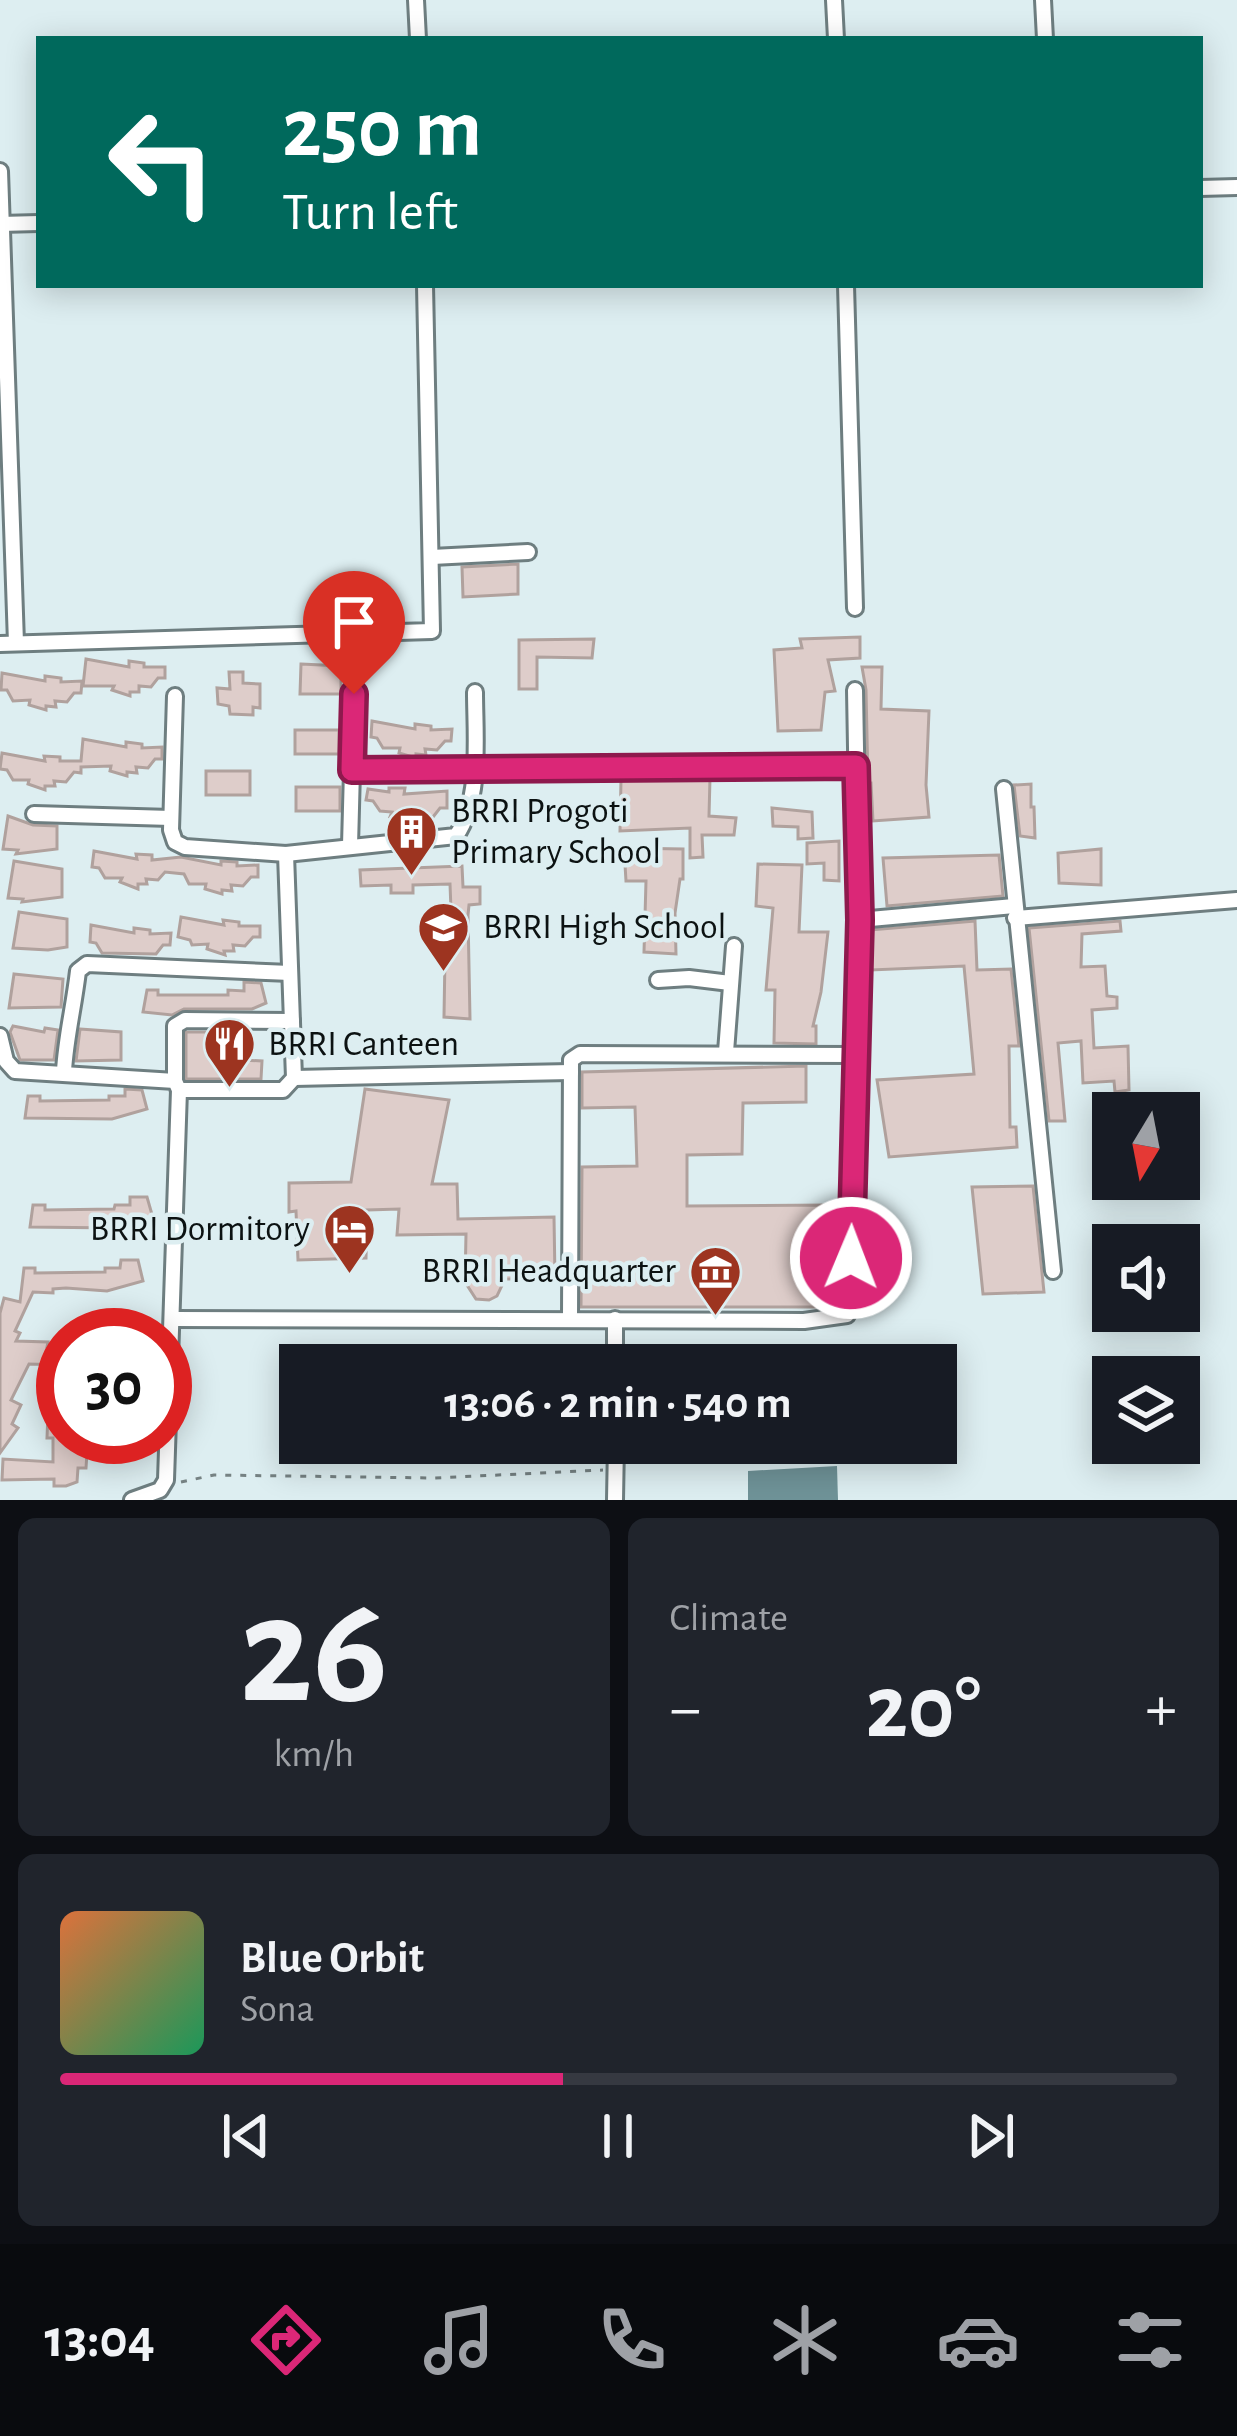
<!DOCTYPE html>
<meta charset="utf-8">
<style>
:root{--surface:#171b24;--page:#20242c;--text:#f1f3f6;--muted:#9ea1a6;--line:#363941;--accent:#db2777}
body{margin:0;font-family:"Alegreya Sans",sans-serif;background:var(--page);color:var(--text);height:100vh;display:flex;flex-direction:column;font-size:45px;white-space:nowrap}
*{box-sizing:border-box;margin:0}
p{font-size:39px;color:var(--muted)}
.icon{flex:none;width:66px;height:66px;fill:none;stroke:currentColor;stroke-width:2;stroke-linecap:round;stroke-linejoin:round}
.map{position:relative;height:1500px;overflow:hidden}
.details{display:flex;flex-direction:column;gap:18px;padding:18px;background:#0d0f14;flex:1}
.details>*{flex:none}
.guide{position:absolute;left:36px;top:36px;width:1167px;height:252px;border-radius:0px;box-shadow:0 6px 30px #0003;background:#00695c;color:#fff;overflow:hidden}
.needle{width:78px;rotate:190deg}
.fabs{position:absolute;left:1092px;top:1092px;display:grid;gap:24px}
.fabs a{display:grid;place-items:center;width:108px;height:108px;border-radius:0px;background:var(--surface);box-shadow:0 6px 30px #0003;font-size:60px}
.speed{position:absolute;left:36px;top:1308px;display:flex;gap:24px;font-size:60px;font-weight:700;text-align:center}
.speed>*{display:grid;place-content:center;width:156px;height:156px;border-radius:50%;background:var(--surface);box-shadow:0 6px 30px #0003;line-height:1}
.speed .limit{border:18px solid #d22;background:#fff;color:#111}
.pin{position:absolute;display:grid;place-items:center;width:102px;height:102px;color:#fff;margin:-123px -51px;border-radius:50% 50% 50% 0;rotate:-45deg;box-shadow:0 0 12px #0007}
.pin .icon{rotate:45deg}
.me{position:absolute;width:132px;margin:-66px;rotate:1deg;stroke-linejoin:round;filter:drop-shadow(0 0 9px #0008)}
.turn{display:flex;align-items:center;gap:42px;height:252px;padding:0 48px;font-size:54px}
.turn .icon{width:156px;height:156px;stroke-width:2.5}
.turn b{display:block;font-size:84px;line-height:102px}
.big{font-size:90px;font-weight:700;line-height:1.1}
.details .card{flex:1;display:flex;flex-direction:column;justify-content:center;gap:18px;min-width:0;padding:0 42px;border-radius:18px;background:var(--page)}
.details .dial{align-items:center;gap:0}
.dial b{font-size:156px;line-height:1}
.song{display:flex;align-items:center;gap:36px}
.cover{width:144px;height:144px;border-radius:18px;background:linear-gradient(135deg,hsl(20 70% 55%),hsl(150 70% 35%))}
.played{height:12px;border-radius:6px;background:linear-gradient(90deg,var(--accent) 45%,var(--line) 45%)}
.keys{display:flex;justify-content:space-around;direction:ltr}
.heat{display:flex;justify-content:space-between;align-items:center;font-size:66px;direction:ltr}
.details .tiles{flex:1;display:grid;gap:18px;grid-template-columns:1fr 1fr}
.card:last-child{grid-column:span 2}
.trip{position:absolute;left:279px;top:1344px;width:678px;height:120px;border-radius:0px;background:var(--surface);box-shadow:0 6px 30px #0003;font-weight:700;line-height:120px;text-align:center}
.tab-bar{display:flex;height:192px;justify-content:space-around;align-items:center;background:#090b0e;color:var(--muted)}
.tab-bar .icon{width:84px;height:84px}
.tab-bar .current{color:var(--accent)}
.tab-bar b{font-size:54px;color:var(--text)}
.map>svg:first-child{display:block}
</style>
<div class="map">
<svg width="1237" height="1500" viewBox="0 0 1237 1500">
<rect width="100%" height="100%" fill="#ddeef1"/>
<polygon fill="#6f9398" points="837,1466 838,1500 748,1500 748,1471"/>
<g fill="#decdca" stroke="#b0a19d" stroke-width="3">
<polygon points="518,564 518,594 463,597 462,567"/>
<polygon points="860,637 860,658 828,660 835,691 825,692 821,730 778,731 774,650 802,648 800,639"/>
<polygon points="594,639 592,658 537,657 537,689 519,689 519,640"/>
<polygon points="86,659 129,667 129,661 144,663 144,667 165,667 165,678 158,678 151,687 139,686 139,692 130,692 130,696 112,690 114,686 83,686"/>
<polygon points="301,664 341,666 341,694 300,694"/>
<polygon points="862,667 882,667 881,709 929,711 926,785 929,817 873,821 871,783 868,783 866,690"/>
<polygon points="229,672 243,672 243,683 260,684 260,708 253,707 253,715 230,714 229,706 218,704 217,688 230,689"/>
<polygon points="2,673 45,681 45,676 61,678 61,682 82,681 81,693 74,693 67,702 55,701 56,707 46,706 46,710 29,705 30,700 13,701 7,690 1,690"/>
<polygon points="372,721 415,729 415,724 431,726 431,730 452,729 451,741 445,741 437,750 425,749 426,755 416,754 416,758 399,753 400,748 383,748 377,738 371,737"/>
<rect x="295" y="730" width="44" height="24"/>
<polygon points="83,739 126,747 126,742 142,744 142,748 162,747 162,759 155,759 148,768 136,767 137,773 127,772 127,776 110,771 111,766 81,767 81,773 74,772 66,782 54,781 55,786 45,786 45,790 28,784 29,780 13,780 7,770 0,769 2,753 45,761 44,756 60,757 60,761 81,761"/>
<rect x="206" y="771" width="44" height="24"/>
<polygon points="710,778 709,816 736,818 734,835 702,835 703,857 690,858 690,828 620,831 621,779"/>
<polygon points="1031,784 1031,807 1034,807 1035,838 1020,836 1014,785"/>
<rect x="296" y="787" width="44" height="24"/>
<polygon points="389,788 405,788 404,794 447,791 447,808 440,808 433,817 417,814 417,819 399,822 400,819 390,817 392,812 380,811 373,801 366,800 368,789 389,792"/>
<polygon points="772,808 812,812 813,838 798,839 798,827 773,826"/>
<polygon points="8,816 33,825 57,826 57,849 16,854 18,850 3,849"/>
<polygon points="839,841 839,881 824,880 824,863 807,864 807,843"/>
<polygon points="624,848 683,849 683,879 680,879 675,913 676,954 644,952 646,881 626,881"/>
<polygon points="1101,849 1101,885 1059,883 1058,853"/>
<polygon points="94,851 137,859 136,854 152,855 152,860 181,857 221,865 221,861 237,862 237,866 258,865 258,877 251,877 243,886 231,885 232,891 222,890 222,894 205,889 206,884 189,884 184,874 165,872 158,880 146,879 147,884 138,884 138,889 120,882 122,878 105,878 99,868 92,867"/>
<polygon points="999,855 1003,896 887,906 883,858"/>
<polygon points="14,861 62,869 62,897 22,902 23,899 8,898"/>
<polygon points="758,864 802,865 799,932 828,932 821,992 813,1026 816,1026 816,1044 774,1043 775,990 766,990 773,908 756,906"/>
<polygon points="462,866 463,887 480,887 480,904 469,905 468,915 470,1019 444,1017 445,956 440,953 439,914 451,910 450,884 413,885 413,893 391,893 391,885 361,886 360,870"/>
<polygon points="19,912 67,919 67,947 48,950 13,948"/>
<polygon points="181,917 224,925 223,920 239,922 239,926 260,926 260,937 253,937 245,946 233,945 234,951 224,951 225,955 207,949 208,944 192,945 190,940 178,937"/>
<polygon points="975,921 977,970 1011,969 1019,1046 1009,1046 1010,1127 1016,1127 1017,1147 889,1157 877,1080 974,1074 964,966 871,970 870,930"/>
<polygon points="1120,921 1121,931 1082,934 1081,967 1105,966 1107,996 1117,997 1117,1008 1092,1010 1094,1048 1128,1046 1129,1090 1115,1092 1114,1081 1083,1083 1081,1041 1058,1043 1065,1121 1049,1121 1029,928"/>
<polygon points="91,925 134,933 134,928 150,930 150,934 171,933 170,945 163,945 156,954 102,953 96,943 90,942"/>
<polygon points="14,974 63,979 61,1007 9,1008"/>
<polygon points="244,982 261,983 266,1003 252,1009 184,1009 172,1015 143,1012 147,990 158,990 158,995 228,995 228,990 244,991"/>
<polygon points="13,1026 44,1032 45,1028 58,1030 54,1060 20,1060 10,1032"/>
<polygon points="80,1029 121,1032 121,1060 76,1061"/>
<polygon points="186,1032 223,1032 221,1059 262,1061 261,1079 186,1079"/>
<polygon points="806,1066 806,1102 743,1103 742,1154 687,1155 687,1206 828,1205 829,1251 819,1251 819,1307 581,1307 582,1167 637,1166 635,1107 582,1108 582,1072"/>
<polygon points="125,1089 142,1090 147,1109 112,1119 25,1118 28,1096 40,1096 40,1101 109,1100 109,1096 125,1096"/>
<polygon points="365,1089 449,1100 432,1184 457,1184 458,1219 554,1217 555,1278 505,1279 497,1296 489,1300 476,1299 465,1282 466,1234 397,1235 399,1209 367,1210 366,1258 298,1260 296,1211 289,1212 289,1183 351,1182"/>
<polygon points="1033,1186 1044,1292 983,1294 972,1187"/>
<polygon points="130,1197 147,1197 153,1218 117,1228 30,1227 33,1205 45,1205 45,1210 114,1209 115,1205 130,1205"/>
<polygon points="121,1260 138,1260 143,1281 107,1291 66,1288 53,1289 53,1293 33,1292 15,1331 20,1333 16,1341 48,1342 47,1347 63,1347 63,1365 29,1364 11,1400 21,1405 12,1424 18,1428 0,1453 0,1313 4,1298 20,1302 24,1268 35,1268 35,1273 105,1272 105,1268 120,1268"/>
<polygon points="48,1413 63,1413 63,1437 88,1437 86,1468 78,1468 77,1482 66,1486 54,1486 54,1479 2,1480 3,1459 53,1462 53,1438 47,1438"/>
</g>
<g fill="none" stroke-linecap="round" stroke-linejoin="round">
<defs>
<g id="minor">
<polyline points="416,0 418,39"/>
<polyline points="834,0 836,39"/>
<polyline points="1043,0 1045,39"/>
<polyline points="0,171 16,643"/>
<polyline points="1200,188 1237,187"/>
<polyline points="0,224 39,223"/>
<polyline points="846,285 855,608"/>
<polyline points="432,557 528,552"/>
<polyline points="0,644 432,631 425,285"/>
<path d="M175,696L171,830L175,842L185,847L286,854L456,836C482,798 475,736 475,692"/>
<polyline points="352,770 856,766"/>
<polyline points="1004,789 1053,1271"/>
<polyline points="34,814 171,818"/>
<polyline points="350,846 354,694"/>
<polyline points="1015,918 1237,900"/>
<polyline points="859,920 1014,906"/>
<polyline points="658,980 689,978 730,983"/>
<polyline points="0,1036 6,1061 15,1071 175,1081 179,1090"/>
<polyline points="726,1052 734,946"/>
<path d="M64,1071C66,1037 74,1006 78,971L87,964L290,973"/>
<polyline points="294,1078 571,1072"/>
<polyline points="175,1081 175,1026 185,1020 292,1021"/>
<polyline points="172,1319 804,1321 847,1315 859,920 855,690"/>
<polyline points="615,1319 615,1365"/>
<polyline points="570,1320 571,1060 580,1054 856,1055"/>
<polyline points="132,1500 160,1490 166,1480 179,1090 283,1090 294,1078 286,854"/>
<polyline points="615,1500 616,1443"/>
</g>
</defs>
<use href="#minor" stroke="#6e7e80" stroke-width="20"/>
<polyline stroke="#768283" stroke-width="3" stroke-dasharray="6 9" stroke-linecap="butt" points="181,1482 214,1475 435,1478 603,1470"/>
<use href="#minor" stroke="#fff" stroke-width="14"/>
</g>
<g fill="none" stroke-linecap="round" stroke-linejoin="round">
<defs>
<polyline id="route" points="354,694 352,770 856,766 860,920 851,1258"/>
</defs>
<use href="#route" stroke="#8e194d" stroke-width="30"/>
<use href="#route" stroke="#db2777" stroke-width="21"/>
</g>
<defs>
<symbol id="building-pin" viewBox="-11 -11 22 30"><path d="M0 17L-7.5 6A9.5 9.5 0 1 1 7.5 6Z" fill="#9d3420" stroke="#ddeef1"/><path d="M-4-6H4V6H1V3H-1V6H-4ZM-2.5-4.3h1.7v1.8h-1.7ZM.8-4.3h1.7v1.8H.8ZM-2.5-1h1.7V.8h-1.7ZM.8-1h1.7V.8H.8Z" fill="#fff"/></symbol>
<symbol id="school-pin" viewBox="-11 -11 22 30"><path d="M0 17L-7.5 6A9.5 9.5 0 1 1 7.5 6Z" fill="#9d3420" stroke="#ddeef1"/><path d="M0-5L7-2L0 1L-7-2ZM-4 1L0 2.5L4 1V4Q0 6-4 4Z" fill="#fff"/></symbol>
<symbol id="restaurant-pin" viewBox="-11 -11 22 30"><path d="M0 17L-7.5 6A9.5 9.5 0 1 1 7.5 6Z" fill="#9d3420" stroke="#ddeef1"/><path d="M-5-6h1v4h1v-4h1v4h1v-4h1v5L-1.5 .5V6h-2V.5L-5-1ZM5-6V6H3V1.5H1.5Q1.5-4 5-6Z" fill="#fff"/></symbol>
<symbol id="hotel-pin" viewBox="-11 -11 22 30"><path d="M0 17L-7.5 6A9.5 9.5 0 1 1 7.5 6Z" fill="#9d3420" stroke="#ddeef1"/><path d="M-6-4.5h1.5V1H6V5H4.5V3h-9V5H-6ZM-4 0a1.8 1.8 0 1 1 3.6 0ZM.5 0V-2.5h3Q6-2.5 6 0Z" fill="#fff"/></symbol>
<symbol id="museum-pin" viewBox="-11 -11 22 30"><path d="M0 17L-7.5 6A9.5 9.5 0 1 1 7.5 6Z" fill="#9d3420" stroke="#ddeef1"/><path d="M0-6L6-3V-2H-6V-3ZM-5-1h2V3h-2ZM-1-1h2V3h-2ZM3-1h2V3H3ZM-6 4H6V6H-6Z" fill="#fff"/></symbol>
</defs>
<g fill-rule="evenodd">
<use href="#building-pin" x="382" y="802" width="59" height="81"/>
<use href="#school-pin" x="414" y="898" width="59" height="81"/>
<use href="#restaurant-pin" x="200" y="1014" width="59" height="81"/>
<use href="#hotel-pin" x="320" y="1200" width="59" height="81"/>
<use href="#museum-pin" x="686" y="1242" width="59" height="81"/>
</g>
<g text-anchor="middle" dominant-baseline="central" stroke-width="9" stroke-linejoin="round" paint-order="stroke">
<g font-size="36" fill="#0c1212" stroke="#ddeef1" text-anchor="start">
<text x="451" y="811">BRRI Progoti<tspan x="451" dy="41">Primary School</tspan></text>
<text x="483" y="927">BRRI High School</text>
<text x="268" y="1044">BRRI Canteen</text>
<text x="310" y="1229" text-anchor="end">BRRI Dormitory</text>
<text x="676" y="1271" text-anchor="end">BRRI Headquarter</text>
</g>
</g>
</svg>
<div class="fabs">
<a><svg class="needle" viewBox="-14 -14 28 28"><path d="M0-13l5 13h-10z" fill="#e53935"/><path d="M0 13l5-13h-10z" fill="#9ea1a6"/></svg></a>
<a><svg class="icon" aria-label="sound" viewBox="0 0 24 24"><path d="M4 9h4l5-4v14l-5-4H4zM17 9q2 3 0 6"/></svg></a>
<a><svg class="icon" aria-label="layers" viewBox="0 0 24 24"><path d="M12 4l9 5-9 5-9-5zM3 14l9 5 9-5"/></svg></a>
</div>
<div class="speed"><div class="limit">30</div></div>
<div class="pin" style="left:354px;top:694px;background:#d93025"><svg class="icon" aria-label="arrive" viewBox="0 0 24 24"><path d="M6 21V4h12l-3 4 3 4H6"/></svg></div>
<svg class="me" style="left:851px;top:1258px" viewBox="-20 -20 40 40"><circle r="17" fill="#db2777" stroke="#fff" stroke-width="3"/><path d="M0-11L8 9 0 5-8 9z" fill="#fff"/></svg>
<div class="trip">13:06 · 2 min · 540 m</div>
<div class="guide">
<div class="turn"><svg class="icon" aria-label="left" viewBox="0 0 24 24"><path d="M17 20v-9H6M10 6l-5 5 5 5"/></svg><div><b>250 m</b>Turn left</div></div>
</div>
</div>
<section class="details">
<div class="tiles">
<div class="card dial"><b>26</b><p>km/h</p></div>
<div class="card"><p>Climate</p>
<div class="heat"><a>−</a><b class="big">20°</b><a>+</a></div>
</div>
<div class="card">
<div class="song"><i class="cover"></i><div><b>Blue Orbit</b><p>Sona</p></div></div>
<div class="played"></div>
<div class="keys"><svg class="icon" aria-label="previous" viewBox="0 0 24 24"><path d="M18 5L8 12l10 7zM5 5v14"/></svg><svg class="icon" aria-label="pause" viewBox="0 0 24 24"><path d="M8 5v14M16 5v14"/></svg><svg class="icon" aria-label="next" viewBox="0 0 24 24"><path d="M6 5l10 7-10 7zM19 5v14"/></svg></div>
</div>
</div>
</section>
<nav class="tab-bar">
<b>13:04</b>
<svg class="icon current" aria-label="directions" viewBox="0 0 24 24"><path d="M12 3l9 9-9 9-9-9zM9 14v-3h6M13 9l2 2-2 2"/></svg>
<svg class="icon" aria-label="music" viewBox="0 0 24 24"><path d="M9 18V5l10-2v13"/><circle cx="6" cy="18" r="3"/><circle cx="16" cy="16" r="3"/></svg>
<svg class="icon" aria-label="phone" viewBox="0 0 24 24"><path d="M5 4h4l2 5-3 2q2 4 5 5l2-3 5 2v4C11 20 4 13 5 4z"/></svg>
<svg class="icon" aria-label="climate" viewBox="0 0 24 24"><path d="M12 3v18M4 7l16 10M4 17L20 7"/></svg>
<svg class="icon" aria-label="car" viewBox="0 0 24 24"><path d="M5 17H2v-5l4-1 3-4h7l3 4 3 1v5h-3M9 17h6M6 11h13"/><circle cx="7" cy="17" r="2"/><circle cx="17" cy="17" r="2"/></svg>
<svg class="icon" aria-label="filters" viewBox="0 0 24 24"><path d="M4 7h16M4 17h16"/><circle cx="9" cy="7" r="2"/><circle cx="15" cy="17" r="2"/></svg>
</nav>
